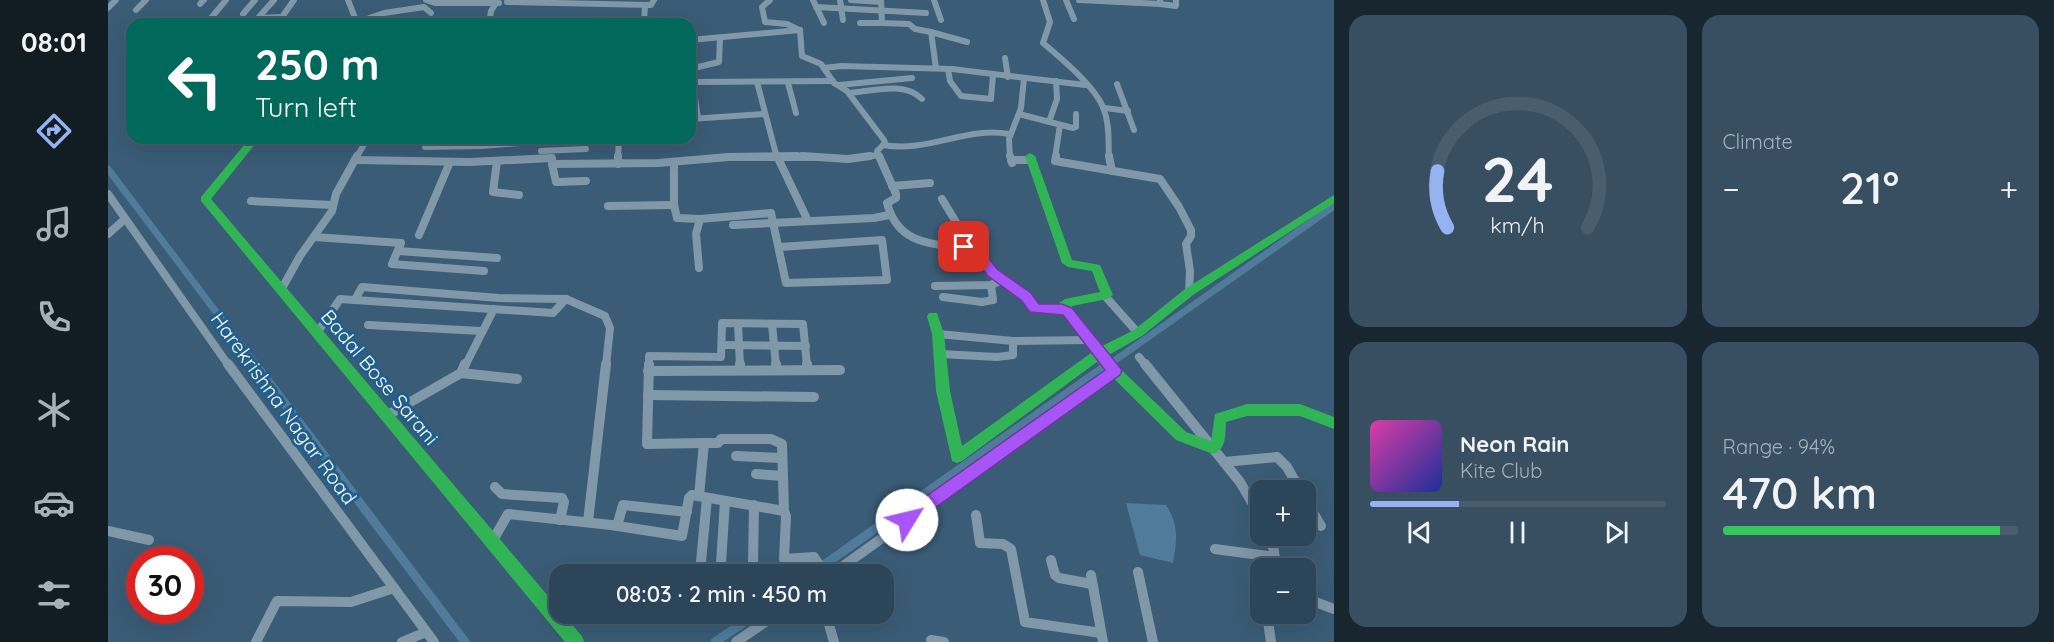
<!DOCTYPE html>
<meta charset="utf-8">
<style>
:root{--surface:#2c4558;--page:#384f61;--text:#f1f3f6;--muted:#a6b1ba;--line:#485d6e;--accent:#95b2f1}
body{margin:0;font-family:Quicksand,sans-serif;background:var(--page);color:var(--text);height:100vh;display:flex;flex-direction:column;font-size:22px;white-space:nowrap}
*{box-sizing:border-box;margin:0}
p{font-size:20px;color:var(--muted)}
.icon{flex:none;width:33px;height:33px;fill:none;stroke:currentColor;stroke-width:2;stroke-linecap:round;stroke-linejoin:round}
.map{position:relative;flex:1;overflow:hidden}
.sheet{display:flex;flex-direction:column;gap:15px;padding:15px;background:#182630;width:720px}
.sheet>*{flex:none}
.guide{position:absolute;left:18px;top:18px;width:570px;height:126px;border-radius:18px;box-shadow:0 6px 24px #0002,0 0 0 2px var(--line);background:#00695c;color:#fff;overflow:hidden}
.fabs{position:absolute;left:1142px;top:480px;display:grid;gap:12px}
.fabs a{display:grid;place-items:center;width:66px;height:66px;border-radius:12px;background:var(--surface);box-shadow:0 6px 24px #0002,0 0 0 2px var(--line);font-size:30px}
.speed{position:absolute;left:18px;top:546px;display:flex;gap:12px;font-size:30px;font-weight:700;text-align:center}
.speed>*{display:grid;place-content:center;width:78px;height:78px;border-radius:50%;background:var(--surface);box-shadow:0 6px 24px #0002,0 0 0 2px var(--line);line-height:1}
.speed .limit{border:9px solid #d22;background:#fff;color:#111}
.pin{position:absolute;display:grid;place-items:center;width:51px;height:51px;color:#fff;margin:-26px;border-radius:12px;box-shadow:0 3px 9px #0006}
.me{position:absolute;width:66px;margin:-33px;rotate:54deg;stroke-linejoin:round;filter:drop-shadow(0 0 4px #0008)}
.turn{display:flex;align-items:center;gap:21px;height:126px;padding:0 30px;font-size:27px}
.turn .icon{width:78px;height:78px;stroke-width:2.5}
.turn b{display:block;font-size:42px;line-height:51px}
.big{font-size:45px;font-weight:600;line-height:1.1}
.sheet .tile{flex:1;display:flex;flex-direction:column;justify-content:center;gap:9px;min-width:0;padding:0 21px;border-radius:18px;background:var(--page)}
.sheet .dial{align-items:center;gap:0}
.dial svg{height:156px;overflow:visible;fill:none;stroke:var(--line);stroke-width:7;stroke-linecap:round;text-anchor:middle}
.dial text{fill:var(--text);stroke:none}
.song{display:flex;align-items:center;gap:18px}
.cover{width:72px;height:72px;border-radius:9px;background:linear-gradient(135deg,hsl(320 70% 55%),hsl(230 70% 35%))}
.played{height:6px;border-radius:3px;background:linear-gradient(90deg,var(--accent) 30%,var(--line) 30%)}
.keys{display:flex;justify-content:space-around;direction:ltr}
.heat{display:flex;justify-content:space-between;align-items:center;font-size:33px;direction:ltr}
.charge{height:9px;border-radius:4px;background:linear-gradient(90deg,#34c759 94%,var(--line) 0)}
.sheet .tiles{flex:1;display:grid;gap:15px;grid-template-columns:repeat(2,1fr)}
.trip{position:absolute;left:441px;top:564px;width:345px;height:60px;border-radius:18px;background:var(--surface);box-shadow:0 6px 24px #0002,0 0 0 2px var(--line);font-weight:600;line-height:60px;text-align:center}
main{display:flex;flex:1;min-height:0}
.tabs{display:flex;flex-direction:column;width:108px;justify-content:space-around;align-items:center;background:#121c23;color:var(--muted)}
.tabs .icon{width:42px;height:42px}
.tabs .current{color:var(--accent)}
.tabs b{font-size:27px;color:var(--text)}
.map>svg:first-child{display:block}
</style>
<main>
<nav class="tabs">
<b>08:01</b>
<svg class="icon current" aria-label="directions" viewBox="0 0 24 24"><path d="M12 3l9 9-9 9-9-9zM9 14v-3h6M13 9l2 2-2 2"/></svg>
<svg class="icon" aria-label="music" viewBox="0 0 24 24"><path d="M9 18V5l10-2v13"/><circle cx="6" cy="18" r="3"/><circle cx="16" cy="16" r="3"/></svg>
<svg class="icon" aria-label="phone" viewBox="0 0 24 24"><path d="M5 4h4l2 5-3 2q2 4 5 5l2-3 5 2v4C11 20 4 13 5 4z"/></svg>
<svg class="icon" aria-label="climate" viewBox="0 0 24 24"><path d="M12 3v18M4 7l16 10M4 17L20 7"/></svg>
<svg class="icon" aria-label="car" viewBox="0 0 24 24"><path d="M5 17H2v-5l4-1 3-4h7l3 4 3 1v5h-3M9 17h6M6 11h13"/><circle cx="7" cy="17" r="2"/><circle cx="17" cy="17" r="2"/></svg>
<svg class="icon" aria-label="filters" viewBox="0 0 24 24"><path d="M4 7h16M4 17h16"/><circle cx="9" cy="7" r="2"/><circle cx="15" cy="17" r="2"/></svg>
</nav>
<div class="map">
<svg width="1226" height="642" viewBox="0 0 1226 642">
<rect width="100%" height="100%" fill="#3a5c76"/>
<path fill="#507b9b" d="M1018,503L1058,505C1071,524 1069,541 1065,563L1032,555Z"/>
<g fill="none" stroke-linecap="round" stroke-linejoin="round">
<g stroke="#507b9b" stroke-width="7">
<polyline points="0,169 149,366"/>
<polyline points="999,366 1226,206"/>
</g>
<g stroke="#507b9b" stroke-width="9">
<polyline points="147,364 357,642"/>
<polyline points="703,574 1001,364"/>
<polyline points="607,642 648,614"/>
</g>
<g stroke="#8198a9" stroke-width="6">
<polyline points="166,0 150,18 174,17"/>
<polyline points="240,0 249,23"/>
<polyline points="318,0 327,3 388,3"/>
<polyline points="662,0 654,7 657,22 679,24 691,30"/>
<polyline points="705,0 716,23"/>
<polyline points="732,0 735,20"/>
<polyline points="743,0 773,2"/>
<polyline points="773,0 774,23 801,24 807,29 823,32"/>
<polyline points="826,0 833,20"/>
<path d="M935,0L942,22L935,43C953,58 989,88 996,110C1002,125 1000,142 1001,158"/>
<polyline points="958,0 966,19"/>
<polyline points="971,0 1052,4 1052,0"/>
<polyline points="399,2 543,5 546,0"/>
<polyline points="92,4 96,0"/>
<polyline points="1052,4 1068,6 1068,0"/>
<polyline points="708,7 818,13"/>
<polyline points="0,8 8,0"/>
<polyline points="28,10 38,0"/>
<polyline points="135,14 147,0"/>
<polyline points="752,23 774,23"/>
<polyline points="98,24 118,0"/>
<polyline points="177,24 174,23 174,17 186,0"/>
<polyline points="244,24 276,13 316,7 323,13"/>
<polyline points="381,24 383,11 388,3 391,3"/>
<polyline points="536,24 537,5"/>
<polyline points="692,30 694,56 713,64 726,83 739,91 776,140 777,143 769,151 772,158"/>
<polyline points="582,40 692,30"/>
<polyline points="897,58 900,77"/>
<polyline points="716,68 733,66 844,69 977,85"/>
<polyline points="828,68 823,32 859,42"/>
<polyline points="840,69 842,81 853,96 883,99 885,75"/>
<polyline points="585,82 725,81"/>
<polyline points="649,82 669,158"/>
<polyline points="680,83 688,113"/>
<polyline points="1009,84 1026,130"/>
<polyline points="731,85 804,78"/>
<path d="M741,93C765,91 796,81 814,99"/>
<polyline points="997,108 1020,111"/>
<polyline points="911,114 965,128 968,127 968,114"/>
<polyline points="590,118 585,84 586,68 611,62 612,38"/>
<polyline points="582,119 656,114"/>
<polyline points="941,122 949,99 948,81"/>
<path d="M775,145C820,153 859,126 901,134"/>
<polyline points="317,147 374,146 472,138"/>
<polyline points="433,151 478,149"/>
<polyline points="248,158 260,138"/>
<polyline points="510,158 511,138"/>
<polyline points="614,158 717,158"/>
<polyline points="751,158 770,155"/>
<polyline points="902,158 901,139 913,108 916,78"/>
<polyline points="947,158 952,125"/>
</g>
<g stroke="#8198a9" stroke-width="8">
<polyline points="669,156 700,221"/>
<polyline points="694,156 740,159 762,156"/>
<path d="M771,156L788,194V198L779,203C791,248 828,243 866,249L884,272L918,297L927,309H954L959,312"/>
<polyline points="902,156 904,163"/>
<polyline points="948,156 947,161 1052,179 1071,207 1083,230 1083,236 1078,244 1082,271 1081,292"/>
<polyline points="1001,156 1004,171"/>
<polyline points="247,160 362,162 444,158 444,164 550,163 620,157 689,156"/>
<polyline points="903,160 924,160"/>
<polyline points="389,161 385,192 411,195"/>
<polyline points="566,162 566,205 569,218 592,219 663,213 678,283 779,280 774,240 672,247"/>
<polyline points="444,164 448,182 478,181"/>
<polyline points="510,164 510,156"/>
<polyline points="784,186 822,183"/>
<polyline points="0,194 121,366"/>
<polyline points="834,199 848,222 856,247"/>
<polyline points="143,201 224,205"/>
<polyline points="500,206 566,205"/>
<polyline points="625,225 766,218 781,215"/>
<polyline points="0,234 17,219"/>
<polyline points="311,235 342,162"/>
<polyline points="206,237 293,243 284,264 376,271"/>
<polyline points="290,251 389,258"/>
<polyline points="591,268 588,234 592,219"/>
<polyline points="827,286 883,285 894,280"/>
<polyline points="173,290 192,256 224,211 228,194 249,156"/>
<polyline points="997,296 1030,333"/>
<polyline points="835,297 874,302 885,300 883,285"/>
<polyline points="247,300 254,287 391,298 458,299 497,316 502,328 498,366"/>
<polyline points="630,324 632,366"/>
<polyline points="664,324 668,366"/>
<polyline points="260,325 373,331"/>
<polyline points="209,333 232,299 445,313 458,299"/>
<polyline points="830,334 905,341 980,340"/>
<polyline points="614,345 698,346"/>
<polyline points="833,354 889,357 905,355 905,341"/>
<polyline points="1031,357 1038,366"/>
<polyline points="357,366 386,309"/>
<polyline points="541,366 541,356 613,357 614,323 695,324 699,366"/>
</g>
<g stroke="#8198a9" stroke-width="10">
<polyline points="120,364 326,642"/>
<polyline points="541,364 539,444 596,443"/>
<polyline points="632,364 632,369"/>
<polyline points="668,364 668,370"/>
<polyline points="699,364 699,370"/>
<polyline points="1037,364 1132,482 1152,516"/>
<polyline points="540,371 732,370"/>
<polyline points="353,373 409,379"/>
<polyline points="540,395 706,397"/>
<polyline points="278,416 353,373 357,364"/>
<polyline points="628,456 674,458"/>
<polyline points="1116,462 1169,457 1179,467 1192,490"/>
<polyline points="648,474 675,476"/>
<polyline points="387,487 394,494 454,498 456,502 452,520"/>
<polyline points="591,496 596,443 610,443 613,439 663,439 674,444 676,511"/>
<polyline points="1197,499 1213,526"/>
<polyline points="868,515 872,543 895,544 903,549 917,622 993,633"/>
<polyline points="480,522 498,364"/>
<polyline points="509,526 515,505 579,512"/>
<polyline points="0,531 41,540"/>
<polyline points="1161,536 1166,551 1167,568"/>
<polyline points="385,540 400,514 503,525 574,536 581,498 584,495 676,511 678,516 676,559 706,557 717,574"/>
<polyline points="1107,549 1167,557"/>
<polyline points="943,560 947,575 951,578 984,584"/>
<polyline points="593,562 599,498"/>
<polyline points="613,563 617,501"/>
<polyline points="645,564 646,505"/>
<polyline points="1030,572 1045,642"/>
<polyline points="724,574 1007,371"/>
<polyline points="983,575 995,642"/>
<polyline points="1197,598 1226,609"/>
<polyline points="718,614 726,642"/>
<polyline points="1159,614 1163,642"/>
<polyline points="823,640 836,642"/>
<polyline points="148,642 169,601 243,602 286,588"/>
<polyline points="294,642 318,632"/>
<polyline points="628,642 669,614"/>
</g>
<g fill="#30b455" fill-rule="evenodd">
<polygon points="142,138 152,138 103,199 452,610 452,614 455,614 474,636 476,642 457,642 93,201 93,197"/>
<path d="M922,153L927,156L964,260L992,265L1005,295L999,299L964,306L965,311L992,347L1026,330L1077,289L1226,195V203L1085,295L1034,336L999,356L1078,432L1103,441L1107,414L1139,404H1192L1226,417V429L1192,416H1139L1118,422C1117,435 1119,449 1105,454L1068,440L989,362L854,461L849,463L844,461L828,391L824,334L819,316L821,313H829L836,334L842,391L854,446L983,353L955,315L951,303L957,299L992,292L984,271L960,267L954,263L917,156Z"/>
</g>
</g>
<polygon fill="#a855f7" stroke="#6d37a1" stroke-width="1.5" points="856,243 871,246 889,269 923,293 931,304 954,304 964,308 1014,370 1012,375 799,528 793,526 791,520 793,514 997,370 955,315 922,312 913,300 880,276 862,253 851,250 849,247 851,244"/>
<g text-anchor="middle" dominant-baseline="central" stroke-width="6" stroke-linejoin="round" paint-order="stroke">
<g font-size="20" fill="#fff" stroke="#215f8e">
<text transform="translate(272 377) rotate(50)">Badal Bose Sarani</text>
<text transform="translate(176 408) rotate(54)">Harekrishna Nagar Road</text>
</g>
</g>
</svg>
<div class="fabs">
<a>+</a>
<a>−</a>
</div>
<div class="speed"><div class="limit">30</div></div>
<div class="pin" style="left:856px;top:247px;background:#d93025"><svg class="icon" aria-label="arrive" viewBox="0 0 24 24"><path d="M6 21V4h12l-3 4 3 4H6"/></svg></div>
<svg class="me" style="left:799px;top:520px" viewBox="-20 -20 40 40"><circle r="19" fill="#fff"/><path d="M0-13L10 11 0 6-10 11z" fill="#a855f7"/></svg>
<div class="trip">08:03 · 2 min · 450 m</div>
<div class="guide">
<div class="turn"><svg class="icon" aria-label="left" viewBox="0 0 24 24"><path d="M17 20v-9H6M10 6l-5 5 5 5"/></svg><div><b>250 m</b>Turn left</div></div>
</div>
</div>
<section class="sheet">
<div class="tiles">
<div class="tile dial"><svg viewBox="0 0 100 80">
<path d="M14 69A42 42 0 1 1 86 69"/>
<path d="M14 69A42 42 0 0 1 9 40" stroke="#95b2f1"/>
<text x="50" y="56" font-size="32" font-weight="700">24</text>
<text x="50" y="72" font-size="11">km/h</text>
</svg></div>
<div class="tile"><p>Climate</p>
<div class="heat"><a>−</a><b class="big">21°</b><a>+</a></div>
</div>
<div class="tile">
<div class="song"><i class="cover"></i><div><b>Neon Rain</b><p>Kite Club</p></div></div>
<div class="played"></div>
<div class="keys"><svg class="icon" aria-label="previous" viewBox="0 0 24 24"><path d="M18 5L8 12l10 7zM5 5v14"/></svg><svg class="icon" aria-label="pause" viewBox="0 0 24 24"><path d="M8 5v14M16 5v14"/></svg><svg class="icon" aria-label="next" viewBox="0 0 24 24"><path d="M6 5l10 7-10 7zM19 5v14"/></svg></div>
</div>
<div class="tile"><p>Range · 94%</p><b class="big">470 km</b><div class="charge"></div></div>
</div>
</section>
</main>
